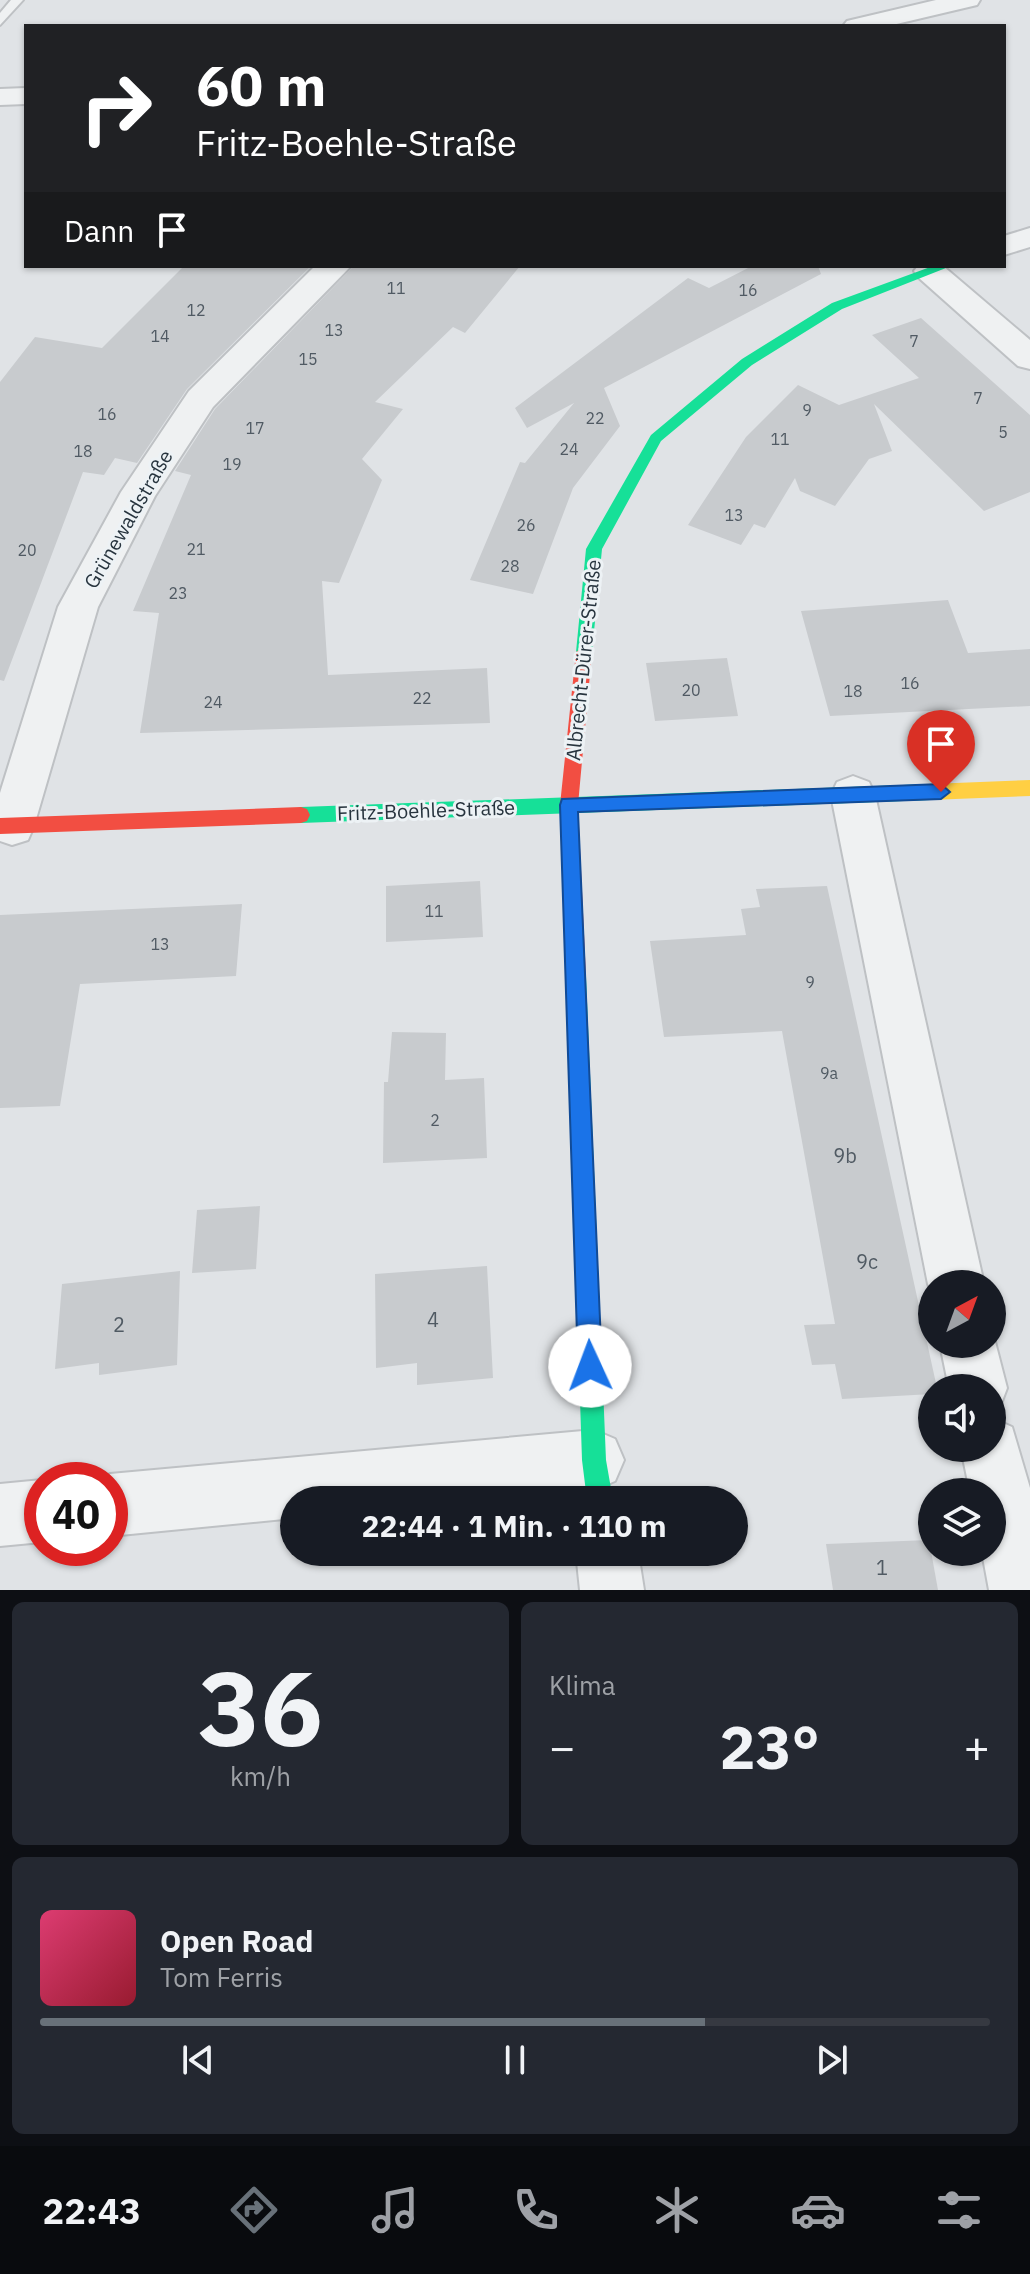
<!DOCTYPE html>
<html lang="de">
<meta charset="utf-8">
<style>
:root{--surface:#171b24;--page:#242831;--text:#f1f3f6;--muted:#9ea1a6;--line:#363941;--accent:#687179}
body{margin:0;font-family:"IBM Plex Sans",sans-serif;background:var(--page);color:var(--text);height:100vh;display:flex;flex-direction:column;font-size:30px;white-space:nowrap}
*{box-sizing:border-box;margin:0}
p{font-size:26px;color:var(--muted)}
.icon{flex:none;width:44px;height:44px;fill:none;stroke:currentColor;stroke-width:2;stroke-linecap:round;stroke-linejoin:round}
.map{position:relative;height:1590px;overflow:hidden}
.details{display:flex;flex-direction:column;gap:12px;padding:12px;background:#0d0f14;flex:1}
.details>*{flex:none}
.guide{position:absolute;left:24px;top:24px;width:982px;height:244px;border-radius:0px;box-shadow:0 2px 6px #0004;background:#202124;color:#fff;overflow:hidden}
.needle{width:52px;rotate:41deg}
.tools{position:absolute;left:918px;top:1270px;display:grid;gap:16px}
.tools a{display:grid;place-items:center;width:88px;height:88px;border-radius:50%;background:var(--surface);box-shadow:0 2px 6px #0004;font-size:40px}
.speed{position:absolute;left:24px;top:1462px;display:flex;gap:16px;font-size:40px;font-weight:700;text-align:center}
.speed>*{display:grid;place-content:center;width:104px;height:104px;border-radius:50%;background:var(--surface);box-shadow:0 2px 6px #0004;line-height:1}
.speed .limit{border:12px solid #d22;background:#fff;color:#111}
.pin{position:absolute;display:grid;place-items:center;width:68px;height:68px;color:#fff;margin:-82px -34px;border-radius:50% 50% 50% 0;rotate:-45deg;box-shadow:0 0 8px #0007}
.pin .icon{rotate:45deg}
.me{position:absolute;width:88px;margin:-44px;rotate:358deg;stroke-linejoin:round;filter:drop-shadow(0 0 6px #0008)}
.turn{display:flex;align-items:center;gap:28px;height:168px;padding:0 40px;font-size:36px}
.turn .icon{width:104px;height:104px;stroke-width:2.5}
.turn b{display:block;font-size:56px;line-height:68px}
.then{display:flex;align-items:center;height:76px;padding:0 40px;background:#0003;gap:16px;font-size:30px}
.big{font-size:60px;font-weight:800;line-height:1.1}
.details .tile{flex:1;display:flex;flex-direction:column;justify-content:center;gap:12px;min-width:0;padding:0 28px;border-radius:12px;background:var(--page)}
.details .dial{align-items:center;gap:0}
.dial b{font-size:104px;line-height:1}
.song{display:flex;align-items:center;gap:24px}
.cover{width:96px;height:96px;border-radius:12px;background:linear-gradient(135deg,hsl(340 70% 55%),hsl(350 70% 35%))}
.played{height:8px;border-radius:4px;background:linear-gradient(90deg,var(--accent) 70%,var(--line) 70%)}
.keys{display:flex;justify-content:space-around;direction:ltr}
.heat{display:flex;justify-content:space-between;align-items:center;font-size:44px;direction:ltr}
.details .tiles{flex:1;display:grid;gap:12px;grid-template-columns:1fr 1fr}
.tile:last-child{grid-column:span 2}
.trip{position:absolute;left:280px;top:1486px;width:468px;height:80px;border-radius:40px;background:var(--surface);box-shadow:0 2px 6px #0004;font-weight:800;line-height:80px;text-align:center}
.menu{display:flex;height:128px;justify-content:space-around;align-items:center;background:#090b0e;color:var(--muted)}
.menu .icon{width:56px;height:56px}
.menu .current{color:var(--accent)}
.menu b{font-size:36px;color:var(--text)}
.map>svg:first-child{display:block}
</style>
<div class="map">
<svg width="1030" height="1590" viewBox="0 0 1030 1590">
<rect width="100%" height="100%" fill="#e0e3e6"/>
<g fill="#c8cbce">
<polygon points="184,266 311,266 187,389 137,463 115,458 104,475 83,472 4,681 0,680 0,382 35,337 102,348"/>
<polygon points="354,266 520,266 465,333 453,327 375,402 403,409 362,459 382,480 339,583 322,581 328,675 487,668 490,723 140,733 159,613 133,611 191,475 175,471 215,409"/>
<polygon points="752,266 818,266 821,274 604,388 620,426 573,488 533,594 470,580 520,462 525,463 574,403 527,428 515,408 688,278 709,288"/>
<polygon points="921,318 1030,415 1030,492 984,511 874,404 892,451 869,459 835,506 800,491 795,478 765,528 754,524 741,545 688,525 746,437 798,385 839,405 919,378 872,335"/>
<polygon points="948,600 968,653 1030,649 1030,706 830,716 801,611"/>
<polygon points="727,658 738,716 655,721 646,663"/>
<polygon points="480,881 483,937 386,942 386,886"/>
<polygon points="827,886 937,1388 932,1388 932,1394 842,1399 835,1364 812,1365 804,1325 835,1324 782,1031 664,1037 650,941 746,935 741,909 760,907 756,889"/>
<polygon points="242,904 236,976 80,984 60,1106 0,1108 0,915"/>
<polygon points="392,1032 446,1033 445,1080 484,1078 487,1158 383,1163 384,1082 388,1082"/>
<polygon points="260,1206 256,1269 192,1273 197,1210"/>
<polygon points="487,1266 493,1378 417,1385 417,1363 376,1368 375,1274"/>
<polygon points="180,1271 177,1365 99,1375 99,1363 55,1369 62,1284"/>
<polygon points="929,1540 938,1590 833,1590 826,1544"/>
</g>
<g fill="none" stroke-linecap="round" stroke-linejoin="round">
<defs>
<polygon id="lane" points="11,0 23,0 0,25 0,13"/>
<g id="street">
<polygon points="936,0 980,0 977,5 888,26 843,26 847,21"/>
<polygon points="26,88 26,104 0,105 0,89"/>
<polygon points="1030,228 1030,247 1004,255 1004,236"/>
<polygon points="315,266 351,266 213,407 155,496 98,607 34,826 28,840 12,845 0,841 0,793 58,607 121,492 189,391"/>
<polygon points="918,266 943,266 1030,340 1030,369 1018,366 919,278 914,271"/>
<polygon points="853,776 869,782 875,795 984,1284 932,1284 932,1294 928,1284 831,795 837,782"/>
<polygon points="992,1330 1007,1388 999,1409 992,1411 992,1388 949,1388 940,1344 992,1344"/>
<polygon points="992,1418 1012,1427 1030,1488 1030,1590 989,1590 982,1552 992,1552 992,1492 970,1492 961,1448 992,1448"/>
<polygon points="594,1430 615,1439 624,1460 615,1481 594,1490 489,1500 294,1500 294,1518 110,1536 110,1480 96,1480 110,1474"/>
<polygon points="42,1480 42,1542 0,1546 0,1484"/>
<polygon points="576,1552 638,1552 644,1590 580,1590"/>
</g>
</defs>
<use href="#lane" stroke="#bec1c4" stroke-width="4"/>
<use href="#street" stroke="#bec1c4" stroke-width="4"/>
<use href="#lane" fill="#eff1f2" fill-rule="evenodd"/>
<use href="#street" fill="#eff1f2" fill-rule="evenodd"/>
<g fill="#16e098" fill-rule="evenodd">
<polygon points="933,266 951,266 842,309 752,365 661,441 602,549 592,652 590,657 578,657 576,652 586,549 651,435 742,359 832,303"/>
<polygon points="930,784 936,787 939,792 936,797 930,800 301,823 295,821 292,815 295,809 301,807"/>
<polygon points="576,968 583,970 586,977 606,1460 613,1500 587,1500 582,1460 566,977 569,970"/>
</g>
<polygon fill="#ffcf43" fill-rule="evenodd" points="1030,780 1030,796 930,800 924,797 921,792 924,787 930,784"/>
<g fill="#f24e42" fill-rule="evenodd">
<polygon points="584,646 592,652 578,805 586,977 583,984 576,986 569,984 566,977 560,805 576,652"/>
<polygon points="301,807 307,809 310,815 307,821 301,823 0,834 0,818"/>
</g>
</g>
<polygon fill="#1a73e8" stroke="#114b97" stroke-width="2" points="941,784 950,792 941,799 578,812 602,1366 599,1375 590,1378 582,1375 578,1366 560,805 562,799"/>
<g text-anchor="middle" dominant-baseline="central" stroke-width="6" stroke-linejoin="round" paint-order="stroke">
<g font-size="16" fill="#505a63">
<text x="396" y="288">11</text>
<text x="748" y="290">16</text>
<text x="196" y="310">12</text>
<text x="334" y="330">13</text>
<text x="160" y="336">14</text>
<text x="914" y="341">7</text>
<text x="308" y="359">15</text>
<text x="978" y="398">7</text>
<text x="807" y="410">9</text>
<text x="107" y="414">16</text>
<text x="595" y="418">22</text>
<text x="255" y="428">17</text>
<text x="1003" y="432">5</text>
<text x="780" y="439">11</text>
<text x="569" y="449">24</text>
<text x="83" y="451">18</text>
<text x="232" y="464">19</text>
<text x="734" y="515">13</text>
<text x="526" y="525">26</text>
<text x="196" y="549">21</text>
<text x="27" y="550">20</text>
<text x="510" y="566">28</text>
<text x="178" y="593">23</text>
<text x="910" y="683">16</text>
<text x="691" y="690">20</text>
<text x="853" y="691">18</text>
<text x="422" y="698">22</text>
<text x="213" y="702">24</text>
<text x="434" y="911">11</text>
<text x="160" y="944">13</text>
<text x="810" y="982">9</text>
<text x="829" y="1073">9a</text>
<text x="435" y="1120">2</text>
</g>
<g font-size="20" fill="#27343e" stroke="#edf2f5">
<text transform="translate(128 519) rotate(-60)">Grünewaldstraße</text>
<text transform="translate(583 660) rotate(-84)">Albrecht-Dürer-Straße</text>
<text transform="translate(426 810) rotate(-2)">Fritz-Boehle-Straße</text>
</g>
<g font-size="20" fill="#505a63">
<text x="845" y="1155">9b</text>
<text x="867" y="1261">9c</text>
<text x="433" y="1319">4</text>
<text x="119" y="1324">2</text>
<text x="882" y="1567">1</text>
</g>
</g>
</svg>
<div class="tools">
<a><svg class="needle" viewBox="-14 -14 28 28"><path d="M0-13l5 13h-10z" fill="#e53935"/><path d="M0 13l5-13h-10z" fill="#9ea1a6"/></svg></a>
<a><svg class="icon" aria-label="sound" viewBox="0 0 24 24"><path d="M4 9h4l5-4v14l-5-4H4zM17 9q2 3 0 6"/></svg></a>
<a><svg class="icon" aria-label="layers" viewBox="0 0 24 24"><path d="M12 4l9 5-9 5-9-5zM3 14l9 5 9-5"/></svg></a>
</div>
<div class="speed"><div class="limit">40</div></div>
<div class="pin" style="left:941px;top:792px;background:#d93025"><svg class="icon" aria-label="arrive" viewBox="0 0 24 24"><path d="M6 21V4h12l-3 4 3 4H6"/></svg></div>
<svg class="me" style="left:590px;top:1366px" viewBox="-20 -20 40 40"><circle r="19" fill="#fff"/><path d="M0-13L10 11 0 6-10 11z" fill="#1a73e8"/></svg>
<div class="trip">22:44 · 1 Min. · 110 m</div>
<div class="guide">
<div class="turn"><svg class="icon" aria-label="right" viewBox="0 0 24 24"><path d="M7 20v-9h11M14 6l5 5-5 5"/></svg><div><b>60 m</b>Fritz-Boehle-Straße</div></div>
<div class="then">Dann<svg class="icon" aria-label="arrive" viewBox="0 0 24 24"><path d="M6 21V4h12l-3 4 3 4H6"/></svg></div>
</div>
</div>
<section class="details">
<div class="tiles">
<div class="tile dial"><b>36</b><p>km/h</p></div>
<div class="tile"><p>Klima</p>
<div class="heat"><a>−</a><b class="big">23°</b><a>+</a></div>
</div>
<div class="tile">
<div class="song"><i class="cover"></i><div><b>Open Road</b><p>Tom Ferris</p></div></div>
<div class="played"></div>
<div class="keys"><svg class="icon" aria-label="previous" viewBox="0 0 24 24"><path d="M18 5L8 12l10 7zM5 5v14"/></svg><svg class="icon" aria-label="pause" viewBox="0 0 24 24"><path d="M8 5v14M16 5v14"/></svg><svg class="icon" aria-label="next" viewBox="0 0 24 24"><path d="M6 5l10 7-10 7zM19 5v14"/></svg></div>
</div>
</div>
</section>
<nav class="menu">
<b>22:43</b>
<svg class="icon current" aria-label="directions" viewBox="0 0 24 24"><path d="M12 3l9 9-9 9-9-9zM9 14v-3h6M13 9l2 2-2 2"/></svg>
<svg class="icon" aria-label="music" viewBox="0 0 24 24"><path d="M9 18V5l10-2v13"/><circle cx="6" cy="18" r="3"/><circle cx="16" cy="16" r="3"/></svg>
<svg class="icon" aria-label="phone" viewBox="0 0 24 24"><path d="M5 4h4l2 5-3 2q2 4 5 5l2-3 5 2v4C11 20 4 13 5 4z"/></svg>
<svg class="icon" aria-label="climate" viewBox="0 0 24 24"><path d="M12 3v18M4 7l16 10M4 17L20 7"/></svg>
<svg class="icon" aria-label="car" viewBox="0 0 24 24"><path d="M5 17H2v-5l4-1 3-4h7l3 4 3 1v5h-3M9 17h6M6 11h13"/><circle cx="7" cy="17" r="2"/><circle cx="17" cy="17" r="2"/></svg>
<svg class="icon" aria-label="filters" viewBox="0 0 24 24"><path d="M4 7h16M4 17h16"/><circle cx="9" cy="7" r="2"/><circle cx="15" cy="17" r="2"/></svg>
</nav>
